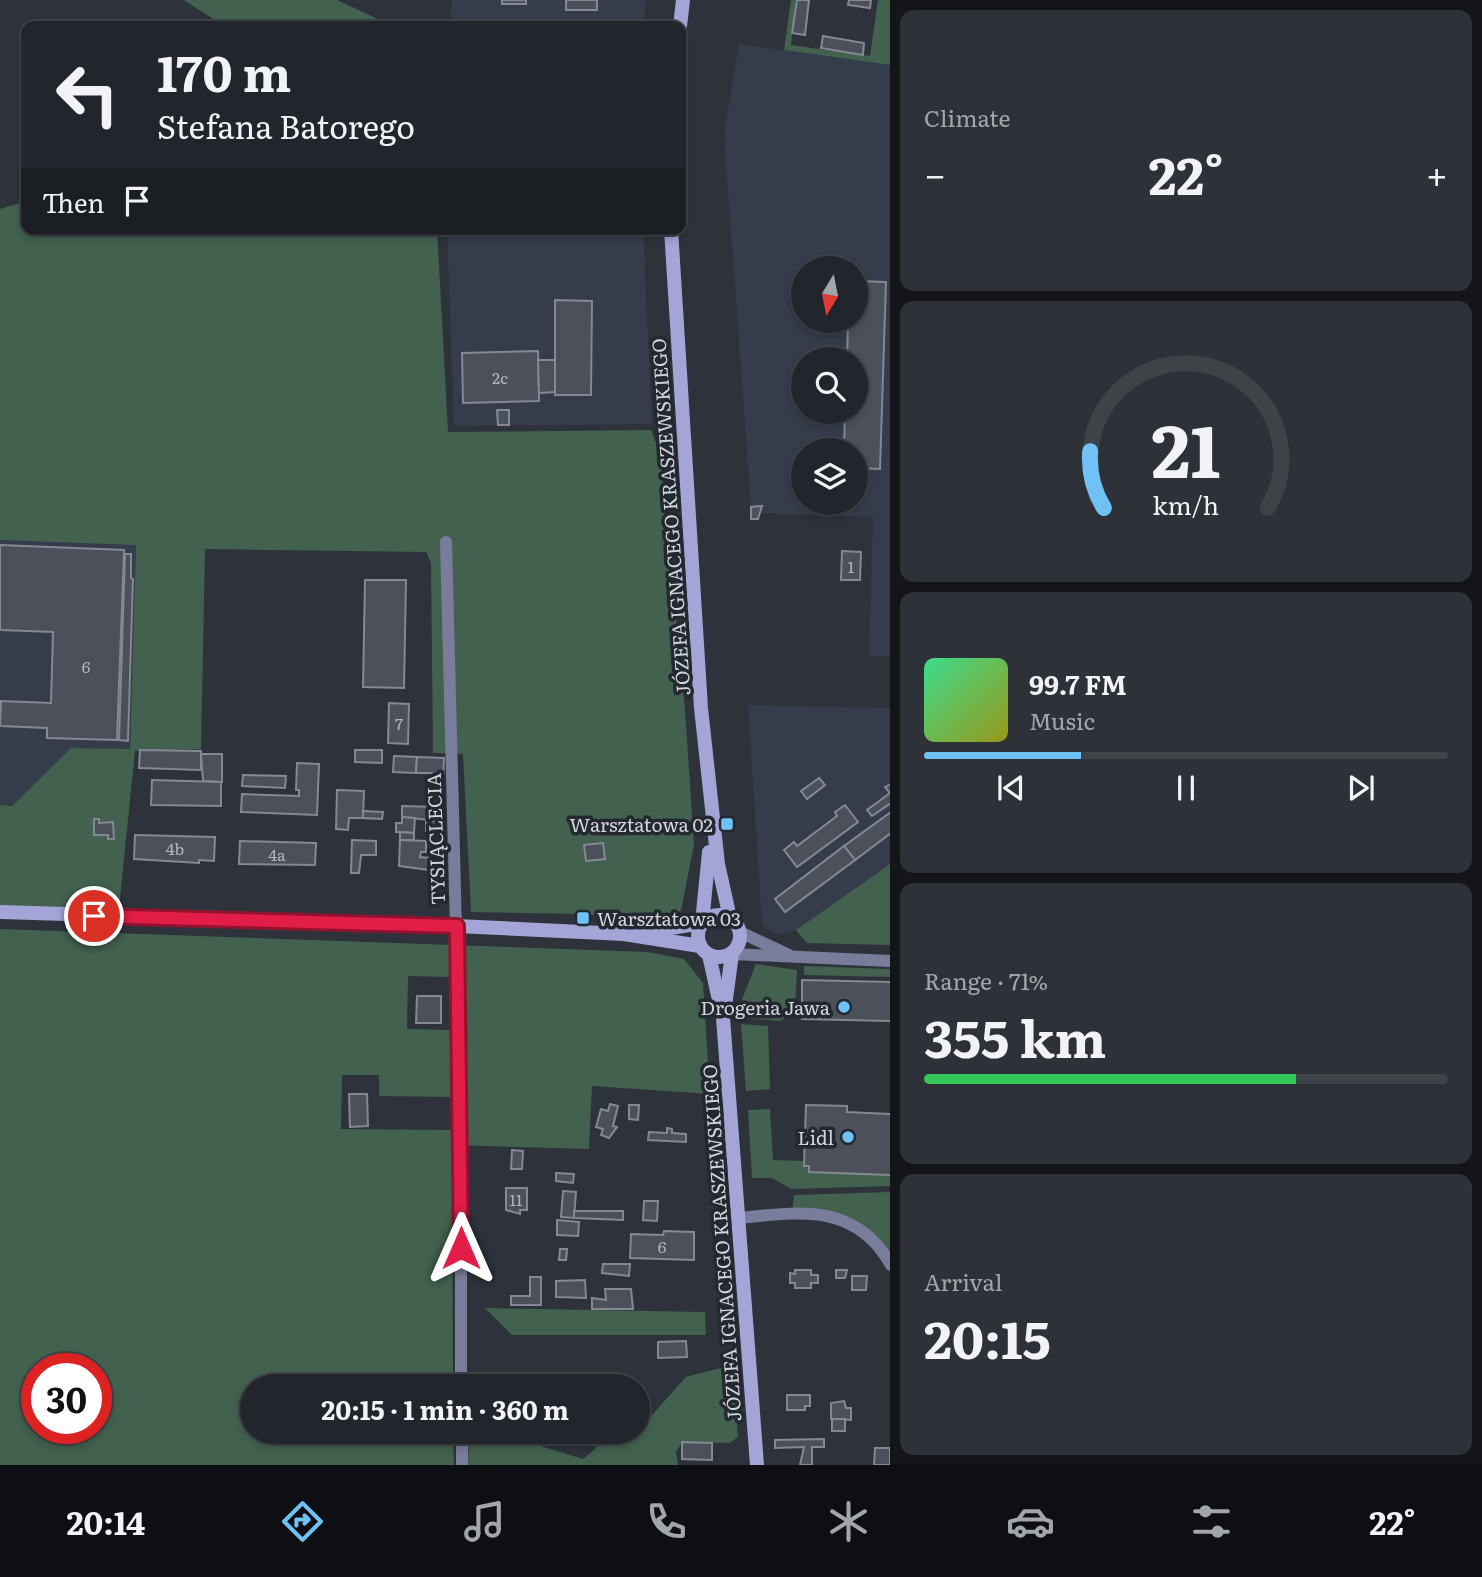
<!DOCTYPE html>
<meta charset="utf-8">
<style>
:root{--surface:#22262c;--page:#2e3238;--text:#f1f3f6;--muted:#a2a5a9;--line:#3f4348;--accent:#70c1f4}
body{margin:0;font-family:Literata,serif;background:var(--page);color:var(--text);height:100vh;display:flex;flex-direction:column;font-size:26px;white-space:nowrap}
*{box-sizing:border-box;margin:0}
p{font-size:23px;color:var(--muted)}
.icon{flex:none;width:38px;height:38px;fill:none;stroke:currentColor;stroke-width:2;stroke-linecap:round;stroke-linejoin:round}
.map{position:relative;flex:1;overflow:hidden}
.panel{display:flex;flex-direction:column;gap:10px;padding:10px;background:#131518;width:592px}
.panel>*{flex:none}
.guide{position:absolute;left:21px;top:21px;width:665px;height:214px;border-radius:14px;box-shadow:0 4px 10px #0003,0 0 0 2px var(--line);background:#22262c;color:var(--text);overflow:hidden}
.needle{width:46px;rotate:190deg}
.controls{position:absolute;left:791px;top:256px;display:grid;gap:14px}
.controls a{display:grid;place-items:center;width:77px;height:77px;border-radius:50%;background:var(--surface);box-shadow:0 4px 10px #0003,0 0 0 2px var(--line);font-size:35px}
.speed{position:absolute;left:21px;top:1353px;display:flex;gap:14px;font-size:35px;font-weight:700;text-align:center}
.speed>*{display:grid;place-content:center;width:91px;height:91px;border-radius:50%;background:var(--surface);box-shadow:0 4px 10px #0003,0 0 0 2px var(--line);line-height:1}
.speed .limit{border:10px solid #d22;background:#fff;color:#111}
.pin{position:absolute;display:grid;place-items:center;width:60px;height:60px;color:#fff;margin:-30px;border:4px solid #fff;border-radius:50%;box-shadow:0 2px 7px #0007}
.me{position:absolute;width:77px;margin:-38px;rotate:0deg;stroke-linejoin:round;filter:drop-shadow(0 0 5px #0008)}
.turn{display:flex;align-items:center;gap:24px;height:147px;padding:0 21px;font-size:32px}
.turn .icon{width:91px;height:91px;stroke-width:2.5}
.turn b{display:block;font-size:49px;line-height:60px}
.then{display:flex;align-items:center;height:66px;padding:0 21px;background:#0003;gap:14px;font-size:26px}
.big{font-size:52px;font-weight:700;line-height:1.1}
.panel .card{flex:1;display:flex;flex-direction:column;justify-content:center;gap:10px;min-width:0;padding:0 24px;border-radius:14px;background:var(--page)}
.panel .dial{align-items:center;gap:0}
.dial svg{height:182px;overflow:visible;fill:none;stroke:var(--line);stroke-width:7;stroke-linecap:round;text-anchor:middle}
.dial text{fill:var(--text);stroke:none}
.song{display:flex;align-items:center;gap:21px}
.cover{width:84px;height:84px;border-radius:10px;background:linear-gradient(135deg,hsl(150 70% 55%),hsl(60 70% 35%))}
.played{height:7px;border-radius:4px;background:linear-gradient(90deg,var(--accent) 30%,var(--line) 30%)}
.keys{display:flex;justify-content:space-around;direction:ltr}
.heat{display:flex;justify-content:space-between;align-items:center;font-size:38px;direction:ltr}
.charge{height:10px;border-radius:5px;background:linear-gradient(90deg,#34c759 71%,var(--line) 0)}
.trip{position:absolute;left:240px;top:1374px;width:410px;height:70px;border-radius:35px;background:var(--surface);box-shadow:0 4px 10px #0003,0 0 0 2px var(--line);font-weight:700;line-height:70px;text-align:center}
.menu{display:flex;height:112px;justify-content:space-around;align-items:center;background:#0e0f12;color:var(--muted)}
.menu .icon{width:49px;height:49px}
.menu .active{color:var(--accent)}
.menu b{font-size:32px;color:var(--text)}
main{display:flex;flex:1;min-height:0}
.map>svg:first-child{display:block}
</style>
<main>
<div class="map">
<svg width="891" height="1465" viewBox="0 0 891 1465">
<rect width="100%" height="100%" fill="#2e323b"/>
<g fill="#353c4b" fill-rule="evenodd">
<polygon points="452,0 646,0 644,26 451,26"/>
<path d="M739,44L890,65V656H869L873,517L758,513L762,512V506L751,507L724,135ZM803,268H856V320H803ZM803,359H856V411H803ZM803,450H856V502H803Z"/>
<polygon points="447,229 643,229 652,424 454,426"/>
<polygon points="0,540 136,544 130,749 71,748 12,806 0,805"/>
<polygon points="748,705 890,708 890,864 796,930 777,935 762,925"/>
</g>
<g fill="#42614f" fill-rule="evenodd">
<polygon points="184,0 337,0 393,26 224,26"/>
<polygon points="791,0 796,0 791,45 870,56 878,0 890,0 890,65 784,50"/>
<polygon points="26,201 26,229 437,229 448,432 651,430 660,453 685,709 694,844 681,911 650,920 581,914 471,912 463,754 433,753 431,563 426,552 205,549 201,749 135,751 118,917 0,912 0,805 12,806 71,748 130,749 136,545 0,540 0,209"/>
<polygon points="890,864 890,945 807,943 796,930"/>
<path d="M0,929L648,952L684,959L703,983L710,1094L592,1086L589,1149L452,1145L453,1386H252V1432H453L454,1465H0ZM408,976L451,977L450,1030L407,1029ZM342,1075H379V1096L452,1097L451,1130L341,1129ZM37,1368H96V1428H37Z"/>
<polygon points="756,964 797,970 795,1010 780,1021 741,1018 739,1007"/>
<polygon points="804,966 890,969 890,977 804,975"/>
<polygon points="741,1024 768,1026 770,1089 746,1091"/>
<polygon points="770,1109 773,1160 804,1161 809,1172 890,1175 890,1186 791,1189 772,1178 752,1178 748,1110"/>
<polygon points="890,1192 890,1265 850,1223 792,1213 794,1195"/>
<polygon points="485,1308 705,1312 706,1335 512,1335"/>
<polygon points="732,1365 738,1437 730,1443 682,1442 676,1452 678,1465 468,1465 469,1432 495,1432 583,1459 596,1448 604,1432 635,1434 686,1377"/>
</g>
<g fill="#4b505a" stroke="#838893" stroke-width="2">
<rect x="502" y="0" width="24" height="4"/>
<rect x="566" y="0" width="31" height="10"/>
<polygon points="797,0 809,0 805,35 792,33"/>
<polygon points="849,0 871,0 870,8 848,5"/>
<polygon points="823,36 864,43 863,55 821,48"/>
<polygon points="856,281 886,282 880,469 856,468 856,450 844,450 845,411 856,411 856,359 847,359 848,320 856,320"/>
<polygon points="555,300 592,301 591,395 555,395"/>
<polygon points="538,351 539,401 463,403 462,353"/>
<polygon points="538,360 555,360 555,392 539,393"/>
<polygon points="497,410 509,410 509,425 498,425"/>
<polygon points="762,506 758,519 751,519 751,507"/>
<polygon points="0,545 124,550 117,740 47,738 47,728 0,726 1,701 51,703 53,632 0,630"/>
<polygon points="842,551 861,552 860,580 841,580"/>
<polygon points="125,554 131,554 131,578 133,579 128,741 119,740"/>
<polygon points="365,580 406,580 404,688 363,687"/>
<polygon points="389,703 409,704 408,744 388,743"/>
<polygon points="140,750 201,751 201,770 139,768"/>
<polygon points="355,750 382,750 382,763 355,762"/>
<polygon points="201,754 222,754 222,782 203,781"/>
<polygon points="394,756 417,757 416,773 393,772"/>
<polygon points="417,757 444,758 443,781 431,781 432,773 416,773"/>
<polygon points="297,763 319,764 317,815 241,812 242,794 299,796 299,790 296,790"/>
<polygon points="243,775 286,776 285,788 242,786"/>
<polygon points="819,778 825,785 807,799 801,791"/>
<polygon points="152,780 221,782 221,806 151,805"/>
<polygon points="891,784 891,803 872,816 867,810 890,793 885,787"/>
<polygon points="337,790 364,791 363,818 349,818 348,830 336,829"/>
<polygon points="845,805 858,822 797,867 784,850 794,842 797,846 837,816 835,812"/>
<polygon points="402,806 439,807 438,821 402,817"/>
<polygon points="363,811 383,812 382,819 363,818"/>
<polygon points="891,812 891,833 855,860 844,846"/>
<polygon points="402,817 415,818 414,833 396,832 396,823 402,823"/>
<polygon points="94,819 99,819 99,823 113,822 114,839 108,839 108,835 94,835"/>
<polygon points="426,821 440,821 439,831 426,831"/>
<polygon points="400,832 414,833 414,840 400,840"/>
<polygon points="135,835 215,837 214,861 199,860 199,863 134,859"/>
<polygon points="352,840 376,841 376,855 361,855 359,873 351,873"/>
<polygon points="400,840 426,841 426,852 421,852 420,857 430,858 429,870 399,866"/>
<polygon points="240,841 316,843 315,865 239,864"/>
<polygon points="603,843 605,859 586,861 584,845"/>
<polygon points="844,846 855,860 785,912 775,899"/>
<polygon points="802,980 891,982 891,1021 802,1019"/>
<polygon points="417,996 441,996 441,1023 416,1023"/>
<polygon points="349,1094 367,1094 368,1126 350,1127"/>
<polygon points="610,1104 618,1106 613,1126 617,1127 609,1138 601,1135 603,1129 596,1127 601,1109 608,1111"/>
<polygon points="629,1105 639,1105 638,1120 629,1119"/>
<polygon points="806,1105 847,1106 847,1112 891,1114 891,1175 809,1172 809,1166 804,1166"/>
<polygon points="667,1128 672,1129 672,1133 686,1134 686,1142 648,1140 649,1132 667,1133"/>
<polygon points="512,1150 523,1151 522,1169 511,1169"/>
<polygon points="556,1173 574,1174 573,1183 556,1181"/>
<polygon points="506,1188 527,1188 527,1210 520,1210 520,1214 506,1210"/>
<polygon points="563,1191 576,1192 574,1218 561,1217"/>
<polygon points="644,1201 658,1201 657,1221 643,1220"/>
<polygon points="574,1211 623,1211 623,1220 574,1218"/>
<polygon points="557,1220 579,1222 578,1236 557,1235"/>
<polygon points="664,1231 694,1232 694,1260 630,1258 631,1234 663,1235"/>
<polygon points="560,1249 567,1249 566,1260 559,1260"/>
<polygon points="603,1264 630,1264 629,1276 602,1273"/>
<polygon points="795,1270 811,1270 811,1275 818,1275 818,1283 811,1283 811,1288 795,1288 795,1283 790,1283 790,1273 795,1274"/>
<polygon points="836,1270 847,1270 845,1278 836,1278"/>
<polygon points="852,1276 867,1276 866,1290 852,1290"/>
<polygon points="530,1277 541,1277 541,1305 511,1305 511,1296 530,1296"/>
<polygon points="585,1280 586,1298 556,1297 556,1281"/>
<polygon points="605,1289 631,1289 633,1309 592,1309 592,1298 606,1300"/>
<polygon points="686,1341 687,1357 658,1358 658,1342"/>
<polygon points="787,1395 810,1395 810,1406 805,1406 805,1410 787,1410"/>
<polygon points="844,1401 846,1408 851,1408 851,1420 831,1419 831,1403"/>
<rect x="832" y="1419" width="13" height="12"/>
<polygon points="824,1439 824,1447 812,1447 812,1465 800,1465 804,1447 775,1448 775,1440"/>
<polygon points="682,1442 712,1443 712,1460 682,1459"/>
<polygon points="875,1448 890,1448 890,1465 874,1465"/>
</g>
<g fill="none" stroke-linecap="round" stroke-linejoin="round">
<g stroke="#7a7c9b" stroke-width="12">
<polyline points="446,542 461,1123 461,1386"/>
<polyline points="740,932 789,955"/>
<polyline points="732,954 891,961"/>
<path d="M738,1218C799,1212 856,1202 891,1265"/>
<polyline points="462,1432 462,1465"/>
</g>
<g stroke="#a3a5d7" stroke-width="14">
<polyline points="680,26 683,0"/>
<polyline points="671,229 701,708 718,864 730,918"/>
<polyline points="0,912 457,926 624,934 700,946"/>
<circle cx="719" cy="936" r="21"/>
<polyline points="702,923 709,852"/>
<polyline points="645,932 702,923"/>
<polyline points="709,955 723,1018 757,1465"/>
<polyline points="725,1006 732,954"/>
</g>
</g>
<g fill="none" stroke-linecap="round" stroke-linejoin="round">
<defs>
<polyline id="route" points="94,916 457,926 461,1248"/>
</defs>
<use href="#route" stroke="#92132f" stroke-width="18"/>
<use href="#route" stroke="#e11d48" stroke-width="12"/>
</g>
<g fill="#70c1f4" stroke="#242831" stroke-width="2.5">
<rect x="720" y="817" width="14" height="14" rx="3.5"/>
<rect x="576" y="911" width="14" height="14" rx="3.5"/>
<circle cx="844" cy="1007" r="7"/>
<circle cx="848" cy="1137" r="7"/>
</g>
<g text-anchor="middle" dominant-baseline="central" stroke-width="7" stroke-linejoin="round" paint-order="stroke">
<g font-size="16" fill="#b0b4bb">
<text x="500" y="377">2c</text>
<text x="851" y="566">1</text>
<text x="86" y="666">6</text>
<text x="399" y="723">7</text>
<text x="175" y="848">4b</text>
<text x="277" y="854">4a</text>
<text x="516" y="1199">11</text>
<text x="662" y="1246">6</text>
</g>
<g font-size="19" fill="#d2d5db" stroke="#242831">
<text transform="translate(670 517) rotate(-94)">JÓZEFA IGNACEGO KRASZEWSKIEGO</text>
<text transform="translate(435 839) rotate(-92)">TYSIĄCLECIA</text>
<text transform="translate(721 1243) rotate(-94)">JÓZEFA IGNACEGO KRASZEWSKIEGO</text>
</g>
<g font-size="19" fill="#d2d5db" stroke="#242831" text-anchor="end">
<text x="713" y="824">Warsztatowa 02</text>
<text x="597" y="918" text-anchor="start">Warsztatowa 03</text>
<text x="830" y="1007">Drogeria Jawa</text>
<text x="834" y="1137">Lidl</text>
</g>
</g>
</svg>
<div class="controls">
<a><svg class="needle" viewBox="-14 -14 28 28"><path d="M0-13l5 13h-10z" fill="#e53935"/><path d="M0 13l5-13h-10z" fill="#a2a5a9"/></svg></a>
<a><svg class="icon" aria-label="search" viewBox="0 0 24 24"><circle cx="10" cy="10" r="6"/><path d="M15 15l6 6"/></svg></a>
<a><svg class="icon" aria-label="layers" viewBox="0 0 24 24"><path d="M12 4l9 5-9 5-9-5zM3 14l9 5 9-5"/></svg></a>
</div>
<div class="speed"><div class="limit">30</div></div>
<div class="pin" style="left:94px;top:916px;background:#d93025"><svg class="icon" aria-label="arrive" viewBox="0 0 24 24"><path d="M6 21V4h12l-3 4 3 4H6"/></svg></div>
<svg class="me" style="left:461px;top:1248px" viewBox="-20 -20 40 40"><path d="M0-17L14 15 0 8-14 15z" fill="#e11d48" stroke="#fff" stroke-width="4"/></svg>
<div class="trip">20:15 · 1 min · 360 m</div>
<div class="guide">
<div class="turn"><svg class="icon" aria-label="left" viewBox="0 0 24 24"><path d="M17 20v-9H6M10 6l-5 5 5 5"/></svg><div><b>170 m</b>Stefana Batorego</div></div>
<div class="then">Then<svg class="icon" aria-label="arrive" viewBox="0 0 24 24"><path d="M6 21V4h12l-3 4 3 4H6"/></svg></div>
</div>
</div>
<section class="panel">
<div class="card"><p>Climate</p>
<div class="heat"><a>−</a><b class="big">22°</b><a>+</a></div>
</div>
<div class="card dial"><svg viewBox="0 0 100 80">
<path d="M14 69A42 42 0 1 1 86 69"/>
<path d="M14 69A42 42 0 0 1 8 44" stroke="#70c1f4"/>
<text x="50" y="56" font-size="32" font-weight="700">21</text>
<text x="50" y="72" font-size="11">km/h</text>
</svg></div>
<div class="card">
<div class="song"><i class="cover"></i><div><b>99.7 FM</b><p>Music</p></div></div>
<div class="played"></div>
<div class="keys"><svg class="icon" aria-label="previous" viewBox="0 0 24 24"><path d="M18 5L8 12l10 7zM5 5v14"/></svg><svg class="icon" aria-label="pause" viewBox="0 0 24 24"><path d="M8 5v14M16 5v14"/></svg><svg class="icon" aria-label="next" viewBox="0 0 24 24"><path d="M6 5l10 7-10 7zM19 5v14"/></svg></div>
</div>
<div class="card"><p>Range · 71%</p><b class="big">355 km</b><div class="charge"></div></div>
<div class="card"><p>Arrival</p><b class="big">20:15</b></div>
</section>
</main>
<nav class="menu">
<b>20:14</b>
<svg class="icon active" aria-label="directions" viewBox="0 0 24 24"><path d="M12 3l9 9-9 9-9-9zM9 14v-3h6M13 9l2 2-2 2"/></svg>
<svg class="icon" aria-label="music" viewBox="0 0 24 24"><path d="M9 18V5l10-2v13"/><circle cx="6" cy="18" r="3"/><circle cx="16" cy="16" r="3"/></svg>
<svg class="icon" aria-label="phone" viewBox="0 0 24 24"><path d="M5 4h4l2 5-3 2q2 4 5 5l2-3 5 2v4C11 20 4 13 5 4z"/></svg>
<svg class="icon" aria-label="climate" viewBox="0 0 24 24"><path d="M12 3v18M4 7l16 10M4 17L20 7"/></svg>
<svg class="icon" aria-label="car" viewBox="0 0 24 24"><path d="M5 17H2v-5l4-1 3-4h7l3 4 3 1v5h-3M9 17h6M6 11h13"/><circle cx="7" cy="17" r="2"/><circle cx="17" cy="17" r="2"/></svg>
<svg class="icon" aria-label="filters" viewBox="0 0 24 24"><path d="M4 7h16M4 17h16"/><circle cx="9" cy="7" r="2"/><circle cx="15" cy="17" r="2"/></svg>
<b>22°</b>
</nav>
